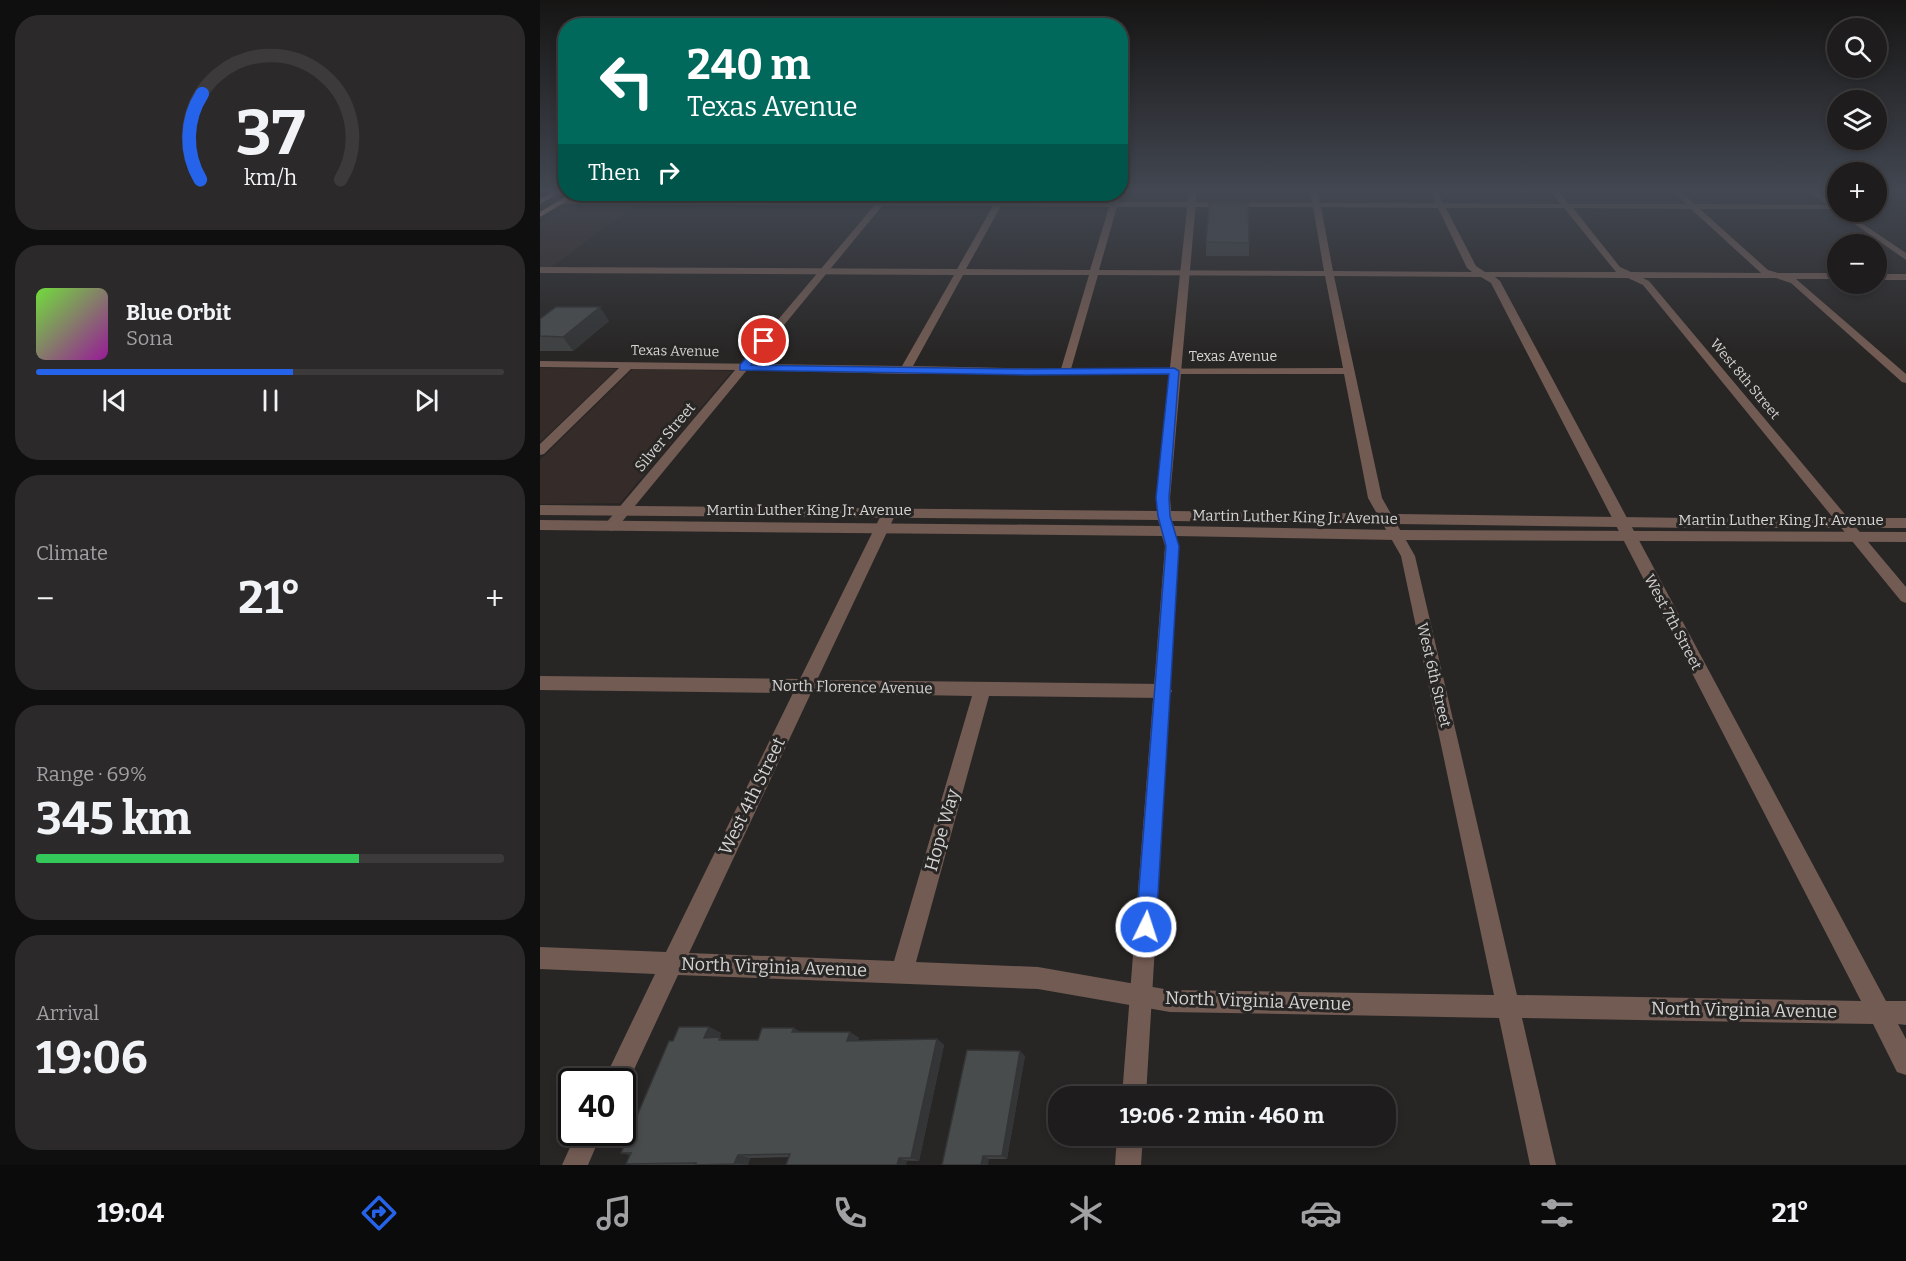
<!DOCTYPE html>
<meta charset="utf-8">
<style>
:root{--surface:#1e1c1c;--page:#2b2929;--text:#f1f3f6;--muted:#a1a1a3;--line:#3c3a3b;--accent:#2563eb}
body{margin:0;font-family:Bitter,serif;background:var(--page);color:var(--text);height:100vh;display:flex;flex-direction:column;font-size:22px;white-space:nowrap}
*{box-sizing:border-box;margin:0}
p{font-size:20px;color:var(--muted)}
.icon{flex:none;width:33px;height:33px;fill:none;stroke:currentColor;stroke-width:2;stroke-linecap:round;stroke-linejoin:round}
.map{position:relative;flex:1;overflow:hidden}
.sheet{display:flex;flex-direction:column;gap:15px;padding:15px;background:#100f0f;width:540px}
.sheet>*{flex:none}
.hud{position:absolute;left:18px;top:18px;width:570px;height:183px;border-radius:24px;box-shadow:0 3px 9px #0003,0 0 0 2px var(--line);background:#00695c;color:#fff;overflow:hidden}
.buttons{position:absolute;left:1287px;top:18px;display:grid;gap:12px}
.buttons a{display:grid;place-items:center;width:60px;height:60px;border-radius:50%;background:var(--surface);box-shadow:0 3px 9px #0003,0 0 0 2px var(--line);font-size:30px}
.speed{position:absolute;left:18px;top:1068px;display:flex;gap:12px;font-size:30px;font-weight:700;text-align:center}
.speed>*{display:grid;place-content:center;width:78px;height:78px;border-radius:50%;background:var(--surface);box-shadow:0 3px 9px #0003,0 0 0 2px var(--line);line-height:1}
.speed .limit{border:3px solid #111;border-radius:9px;background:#fff;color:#111}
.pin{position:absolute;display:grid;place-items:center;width:51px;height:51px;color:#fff;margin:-26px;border:3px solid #fff;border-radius:50%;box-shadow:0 2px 6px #0007}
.me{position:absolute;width:66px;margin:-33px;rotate:4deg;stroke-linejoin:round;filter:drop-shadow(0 0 4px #0008)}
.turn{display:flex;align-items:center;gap:21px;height:126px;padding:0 30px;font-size:27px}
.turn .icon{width:78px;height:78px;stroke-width:2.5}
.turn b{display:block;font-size:42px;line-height:51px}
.then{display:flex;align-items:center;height:57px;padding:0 30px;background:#0003;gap:12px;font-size:22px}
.big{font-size:45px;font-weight:700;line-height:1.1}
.sheet .tile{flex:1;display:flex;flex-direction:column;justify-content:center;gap:9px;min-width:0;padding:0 21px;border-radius:24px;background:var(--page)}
.sheet .dial{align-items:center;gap:0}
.dial svg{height:156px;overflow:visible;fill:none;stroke:var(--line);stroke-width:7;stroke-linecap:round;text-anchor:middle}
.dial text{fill:var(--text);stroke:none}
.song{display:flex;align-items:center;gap:18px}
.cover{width:72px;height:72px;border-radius:9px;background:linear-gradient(135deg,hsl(100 70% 55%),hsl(300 70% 35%))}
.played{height:6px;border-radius:3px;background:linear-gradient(90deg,var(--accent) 55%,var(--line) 55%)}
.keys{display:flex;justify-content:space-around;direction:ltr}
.heat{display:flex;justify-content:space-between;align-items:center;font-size:33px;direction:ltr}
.charge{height:9px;border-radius:4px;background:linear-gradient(90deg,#34c759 69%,var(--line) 0)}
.trip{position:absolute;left:508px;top:1086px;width:348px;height:60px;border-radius:24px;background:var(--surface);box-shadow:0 3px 9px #0003,0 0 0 2px var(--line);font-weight:700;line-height:60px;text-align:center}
.menu{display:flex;height:96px;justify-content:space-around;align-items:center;background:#0c0b0b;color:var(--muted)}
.menu .icon{width:42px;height:42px}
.menu .on{color:var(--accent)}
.menu b{font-size:27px;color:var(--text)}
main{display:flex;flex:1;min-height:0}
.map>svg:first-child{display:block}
</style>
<main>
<section class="sheet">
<div class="tile dial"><svg viewBox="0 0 100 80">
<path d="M14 69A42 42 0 1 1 86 69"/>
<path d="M14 69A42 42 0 0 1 15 25" stroke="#2563eb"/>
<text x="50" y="56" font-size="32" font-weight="700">37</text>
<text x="50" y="72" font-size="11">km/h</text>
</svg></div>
<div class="tile">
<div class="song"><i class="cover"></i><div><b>Blue Orbit</b><p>Sona</p></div></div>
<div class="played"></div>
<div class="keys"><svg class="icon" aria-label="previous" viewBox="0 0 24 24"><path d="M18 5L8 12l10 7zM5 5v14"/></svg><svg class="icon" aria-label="pause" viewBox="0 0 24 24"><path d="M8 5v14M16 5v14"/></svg><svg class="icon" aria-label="next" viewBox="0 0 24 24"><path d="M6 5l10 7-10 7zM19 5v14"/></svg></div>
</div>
<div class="tile"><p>Climate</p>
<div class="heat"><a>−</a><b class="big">21°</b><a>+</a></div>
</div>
<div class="tile"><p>Range · 69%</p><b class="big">345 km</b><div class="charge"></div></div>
<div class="tile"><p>Arrival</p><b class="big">19:06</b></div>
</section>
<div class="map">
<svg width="1366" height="1165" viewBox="0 0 1366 1165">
<rect width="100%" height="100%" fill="#282625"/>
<g fill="#352c29">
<polygon points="47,194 113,194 104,200 37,200"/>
<polygon points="31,204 98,204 11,267 0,267 0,223"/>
<polygon points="0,368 77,369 0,442"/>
<polygon points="93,369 192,371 80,503 0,504 0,460"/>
</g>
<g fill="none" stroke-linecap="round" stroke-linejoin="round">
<g fill="#725b53" fill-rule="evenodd">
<path d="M770,190H778L780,203H896L889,190H897L903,203L1021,204L1010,190H1018L1029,204H1146L1131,190H1139L1155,204L1293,205L1297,207L1293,209H1160L1228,270L1238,273H1298V279H1256L1366,374V383L1362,382L1251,283L1236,278H1103L1109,281L1366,587V603L1361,601L1103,285L1088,278L955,277L960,281L1346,1001H1366V1025L1358,1024L1366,1039V1075L1357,1072L1333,1024L982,1018L1016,1165H990L959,1018L630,1012L498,989L138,975L84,1091L82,1082H63L115,974L0,969V947L126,952L253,693L0,690V676L260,679L343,511L350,506L357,511L277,680L623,684L629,686L632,691L629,696L623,698L449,696L376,962L498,967L630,990L954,995L861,556L828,498L804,374H365L207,370L76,529L71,531L64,526L66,523L195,370L91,369L4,454L0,455V444L79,368L0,367V361L362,366L414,275L0,273V267L417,269L453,206L22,204H19V200L456,201L461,194H467L464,201L571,202L574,194H580L579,202L772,203ZM461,206L569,207L550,270L426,269ZM577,207H773L784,271L559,270ZM781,207L898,208L927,268L932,272L793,271ZM906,208H1024L1076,272H945L936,266ZM1033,208L1151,209L1221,273L1091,272L1080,267ZM423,275H549L521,369L373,366ZM558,275L785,276L803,368L531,369ZM794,276L941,277L951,283L1321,1001L977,995L875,556L842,498ZM271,693L432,696L354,961L149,953Z"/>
<rect x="1336" y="274" width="30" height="6"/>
<polygon points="37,1132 62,1132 48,1165 22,1165"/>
</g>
<g fill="#725b53" fill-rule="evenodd">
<polygon points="649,190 657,190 630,498 631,511 1153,518 1366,518 1366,528 1153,528 632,521 634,526 856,530 1366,532 1366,542 856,540 636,536 639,546 606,1096 582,1096 625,546 622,536 0,530 0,520 620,526 618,520 0,515 0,505 617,511 616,498"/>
<polygon points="1266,190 1275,190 1298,206 1298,212 1305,212 1366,253 1366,260"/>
<polygon points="344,194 352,194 207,370 199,370 199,366"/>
<polygon points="577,1136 603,1136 601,1165 575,1165"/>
</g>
<g fill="#bd8f7f" fill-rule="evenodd">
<polygon points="16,190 25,190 0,204 0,199"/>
<polygon points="30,194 39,194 0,217 0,212"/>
</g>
</g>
<g fill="#3f4142">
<polygon points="666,242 709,243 709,256 666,256"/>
<polygon points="0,319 69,321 33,351 0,351"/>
<polygon points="169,1027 181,1033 179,1038 185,1040 218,1040 261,1032 310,1032 319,1038 318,1040 397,1039 404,1045 379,1161 249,1157 210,1158 208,1165 93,1165 86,1164 90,1155 81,1153"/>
<polygon points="485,1056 467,1159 449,1159 402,1165"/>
</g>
<g fill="#333536">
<polygon points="60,307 69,321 33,351 23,337"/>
<polygon points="169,1027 181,1033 176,1044 164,1038"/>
<polygon points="254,1028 263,1033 252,1032"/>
<polygon points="310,1032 319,1038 316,1046 307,1041"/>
<polygon points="397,1039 404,1045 379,1161 371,1158"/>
<polygon points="480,1051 485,1056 467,1159 462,1156"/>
<polygon points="198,1155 210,1158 208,1165 194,1164"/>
<polygon points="443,1156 449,1159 448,1165 441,1165"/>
<polygon points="359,1158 367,1161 366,1165 357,1165"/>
</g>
<g fill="#494c4d" stroke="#333536" stroke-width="1.5">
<polygon points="669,204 708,204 709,243 666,242"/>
<polygon points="16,307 60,307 23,337 0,336 0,319"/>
<polygon points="139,1027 169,1027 164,1038 180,1037 179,1040 218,1040 222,1028 254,1028 252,1032 310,1032 307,1041 397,1039 371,1158 359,1158 357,1165 246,1165 250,1154 198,1155 194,1164 155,1165 156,1163 86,1164 91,1153 81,1153 129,1041 133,1041"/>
<polygon points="427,1050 480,1051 462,1156 443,1156 441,1165 402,1165"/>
</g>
<linearGradient id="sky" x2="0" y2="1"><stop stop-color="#161514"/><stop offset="0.54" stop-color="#424751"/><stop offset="1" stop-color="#424751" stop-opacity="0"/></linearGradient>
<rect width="1366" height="353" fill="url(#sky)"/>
<polygon fill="#2563eb" stroke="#184099" stroke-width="1.5" points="224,338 229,341 211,365 486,369 634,368 639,371 629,498 630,516 639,546 616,927 613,934 606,937 599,934 596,927 626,546 618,516 616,498 629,374 486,375 200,370 200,365 221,339"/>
<g text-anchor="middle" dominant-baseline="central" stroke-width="6" stroke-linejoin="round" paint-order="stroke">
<g font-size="14" fill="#d4d3d2" stroke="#282625">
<text transform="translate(135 351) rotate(1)">Texas Avenue</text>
<text x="693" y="356">Texas Avenue</text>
<text transform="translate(1205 379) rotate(50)">West 8th Street</text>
</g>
<g font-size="15" fill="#d4d3d2" stroke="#282625">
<text transform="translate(125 437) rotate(-50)">Silver Street</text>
<text x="269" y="510">Martin Luther King Jr. Avenue</text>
<text transform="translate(755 517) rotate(1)">Martin Luther King Jr. Avenue</text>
<text x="1241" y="520">Martin Luther King Jr. Avenue</text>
<text transform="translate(1133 622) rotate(62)">West 7th Street</text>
<text transform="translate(894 675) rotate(77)">West 6th Street</text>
<text transform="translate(312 687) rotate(1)">North Florence Avenue</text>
</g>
<g font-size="18" fill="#d4d3d2" stroke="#282625">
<text transform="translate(212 796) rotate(-64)">West 4th Street</text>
<text transform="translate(402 830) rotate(-74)">Hope Way</text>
<text transform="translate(234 967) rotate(2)">North Virginia Avenue</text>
<text transform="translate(718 1001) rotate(2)">North Virginia Avenue</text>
<text transform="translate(1204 1010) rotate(1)">North Virginia Avenue</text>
</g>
</g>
</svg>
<div class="buttons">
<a><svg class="icon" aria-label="search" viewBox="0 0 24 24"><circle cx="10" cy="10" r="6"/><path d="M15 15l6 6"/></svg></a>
<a><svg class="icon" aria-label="layers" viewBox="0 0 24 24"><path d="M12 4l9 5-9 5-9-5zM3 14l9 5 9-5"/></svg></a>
<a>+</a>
<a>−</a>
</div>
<div class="speed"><div class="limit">40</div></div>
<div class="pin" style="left:224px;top:341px;background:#d93025"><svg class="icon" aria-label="arrive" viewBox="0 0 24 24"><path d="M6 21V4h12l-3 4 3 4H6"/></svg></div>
<svg class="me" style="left:606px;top:927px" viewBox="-20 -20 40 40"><circle r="17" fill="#2563eb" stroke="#fff" stroke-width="3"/><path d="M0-11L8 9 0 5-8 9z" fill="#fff"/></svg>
<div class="trip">19:06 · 2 min · 460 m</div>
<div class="hud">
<div class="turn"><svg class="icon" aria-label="left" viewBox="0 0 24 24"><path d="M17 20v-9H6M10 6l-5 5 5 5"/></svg><div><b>240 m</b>Texas Avenue</div></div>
<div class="then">Then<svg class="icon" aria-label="right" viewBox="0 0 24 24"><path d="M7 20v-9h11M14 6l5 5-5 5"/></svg></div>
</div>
</div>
</main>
<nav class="menu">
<b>19:04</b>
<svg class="icon on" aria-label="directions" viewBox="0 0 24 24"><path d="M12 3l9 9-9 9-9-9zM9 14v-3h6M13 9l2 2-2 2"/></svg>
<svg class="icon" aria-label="music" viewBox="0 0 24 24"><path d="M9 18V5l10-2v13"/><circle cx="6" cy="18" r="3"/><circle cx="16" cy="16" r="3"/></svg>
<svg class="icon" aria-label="phone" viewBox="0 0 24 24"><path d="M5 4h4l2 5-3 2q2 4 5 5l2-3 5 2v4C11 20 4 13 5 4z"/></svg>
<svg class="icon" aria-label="climate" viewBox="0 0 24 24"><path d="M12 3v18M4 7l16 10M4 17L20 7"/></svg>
<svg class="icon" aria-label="car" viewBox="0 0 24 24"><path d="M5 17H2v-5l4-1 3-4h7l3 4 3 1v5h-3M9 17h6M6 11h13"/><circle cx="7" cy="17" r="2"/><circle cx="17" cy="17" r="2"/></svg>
<svg class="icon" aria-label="filters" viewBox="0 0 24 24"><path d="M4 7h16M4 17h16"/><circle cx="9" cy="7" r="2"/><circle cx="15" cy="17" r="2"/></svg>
<b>21°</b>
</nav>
